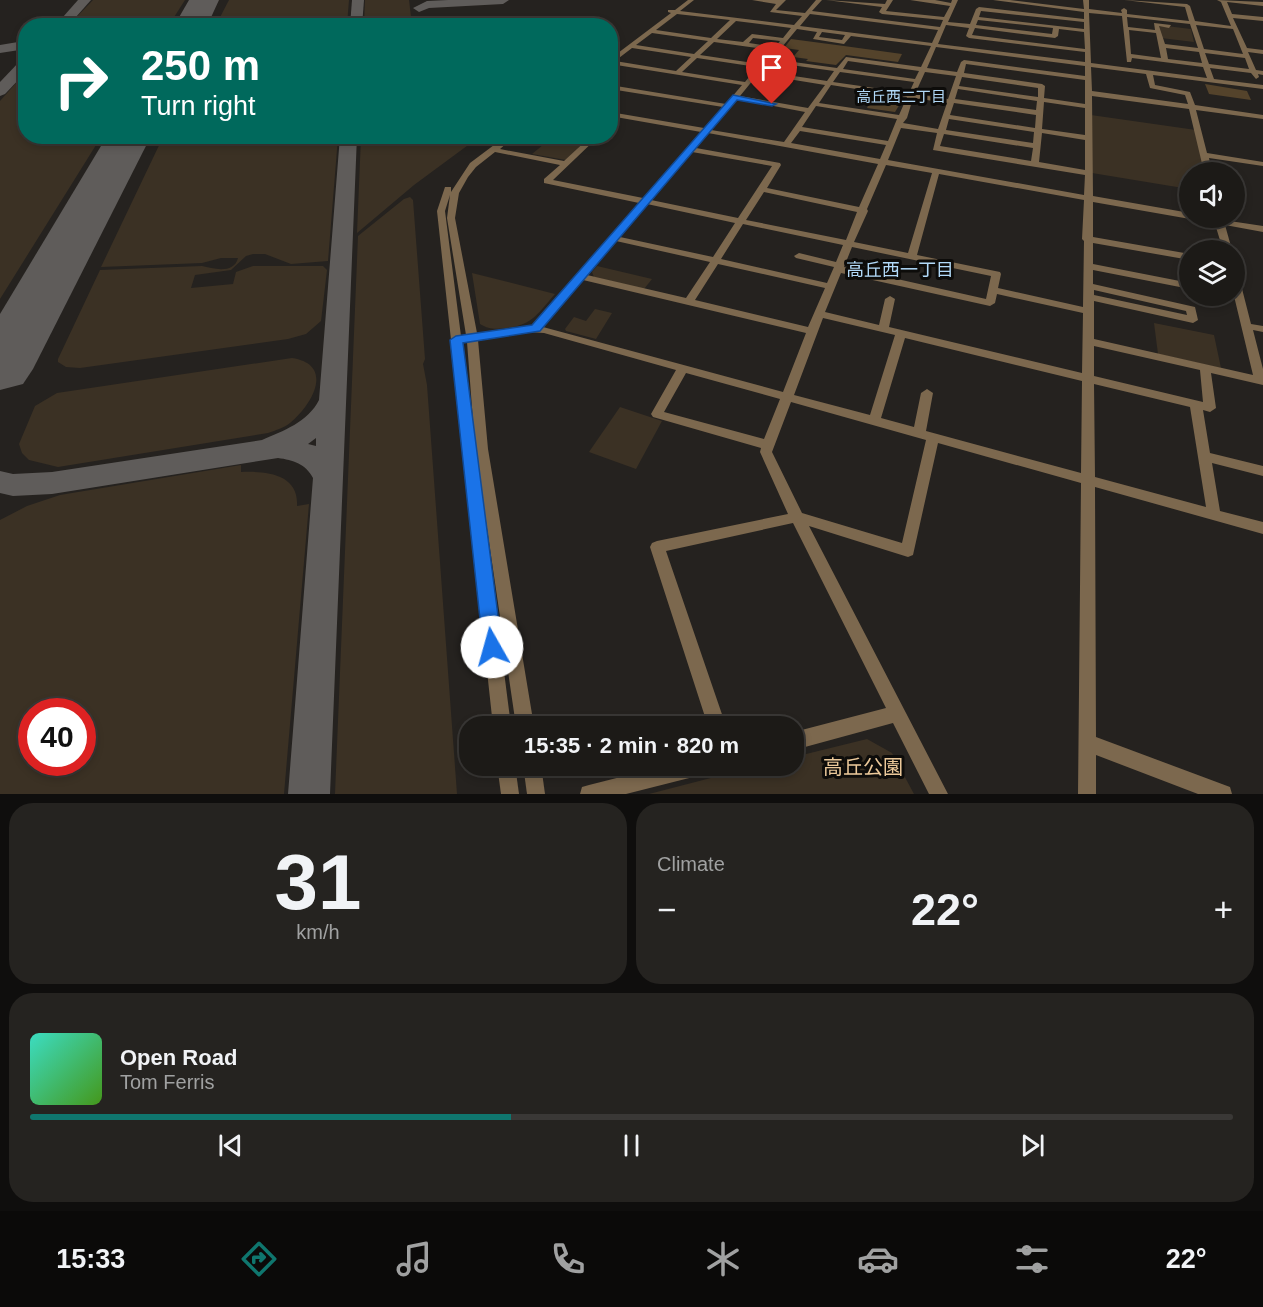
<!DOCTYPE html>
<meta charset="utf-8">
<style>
:root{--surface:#1c1a17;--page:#252320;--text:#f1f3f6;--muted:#a0a1a1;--line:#3a3836;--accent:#0f766e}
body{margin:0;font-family:Helvetica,"Noto Sans JP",sans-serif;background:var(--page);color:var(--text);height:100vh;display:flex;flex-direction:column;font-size:22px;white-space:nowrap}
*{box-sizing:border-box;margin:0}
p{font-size:20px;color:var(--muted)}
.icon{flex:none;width:33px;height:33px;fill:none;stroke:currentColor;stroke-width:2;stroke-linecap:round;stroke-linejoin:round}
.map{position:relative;height:794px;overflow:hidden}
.side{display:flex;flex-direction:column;gap:9px;padding:9px;background:#0f0e0d;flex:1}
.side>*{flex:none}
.banner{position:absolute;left:18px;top:18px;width:600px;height:126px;border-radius:24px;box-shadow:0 3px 9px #0003,0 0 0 2px var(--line);background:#00695c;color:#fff;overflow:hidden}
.controls{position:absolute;left:1179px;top:162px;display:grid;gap:12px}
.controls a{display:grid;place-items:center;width:66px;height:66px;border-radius:50%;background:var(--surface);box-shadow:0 3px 9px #0003,0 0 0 2px var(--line);font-size:30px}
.speed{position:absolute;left:18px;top:698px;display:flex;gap:12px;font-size:30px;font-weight:700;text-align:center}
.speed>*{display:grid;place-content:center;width:78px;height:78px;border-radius:50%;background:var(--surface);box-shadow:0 3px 9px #0003,0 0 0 2px var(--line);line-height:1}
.speed .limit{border:9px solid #d22;background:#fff;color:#111}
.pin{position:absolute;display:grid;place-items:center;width:51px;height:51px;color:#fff;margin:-62px -26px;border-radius:50% 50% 50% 0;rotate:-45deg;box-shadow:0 0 6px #0007}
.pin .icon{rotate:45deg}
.me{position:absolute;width:66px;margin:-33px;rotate:353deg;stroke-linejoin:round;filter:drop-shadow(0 0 4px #0008)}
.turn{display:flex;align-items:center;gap:21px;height:126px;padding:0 24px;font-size:27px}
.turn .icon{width:78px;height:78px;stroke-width:2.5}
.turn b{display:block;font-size:42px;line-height:51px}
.big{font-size:45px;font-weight:600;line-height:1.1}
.side .card{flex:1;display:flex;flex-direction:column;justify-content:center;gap:9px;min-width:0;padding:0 21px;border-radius:24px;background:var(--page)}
.side .dial{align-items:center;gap:0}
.dial b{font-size:78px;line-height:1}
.song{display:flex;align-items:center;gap:18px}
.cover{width:72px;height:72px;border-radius:9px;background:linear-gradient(135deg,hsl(170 70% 55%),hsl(100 70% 35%))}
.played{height:6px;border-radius:3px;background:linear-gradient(90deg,var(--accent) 40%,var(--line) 40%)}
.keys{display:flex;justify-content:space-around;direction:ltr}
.heat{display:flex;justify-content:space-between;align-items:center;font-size:33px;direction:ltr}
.side .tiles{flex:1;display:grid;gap:9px;grid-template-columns:1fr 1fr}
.card:last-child{grid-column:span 2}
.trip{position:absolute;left:459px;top:716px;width:345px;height:60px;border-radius:24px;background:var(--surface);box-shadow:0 3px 9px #0003,0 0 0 2px var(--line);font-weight:600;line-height:60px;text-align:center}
.dock{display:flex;height:96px;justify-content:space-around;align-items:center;background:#0b0a09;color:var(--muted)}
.dock .icon{width:42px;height:42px}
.dock .selected{color:var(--accent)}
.dock b{font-size:27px;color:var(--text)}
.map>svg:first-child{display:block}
</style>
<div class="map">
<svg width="1263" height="794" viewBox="0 0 1263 794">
<rect width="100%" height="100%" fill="#25221f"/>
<g fill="#3b3124" fill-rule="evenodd">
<polygon points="93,0 185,0 169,25 69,25"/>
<polygon points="229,0 349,0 347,25 216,25"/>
<polygon points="365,0 409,0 412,25 364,25"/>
<polygon points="1158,25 1191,29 1194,42 1161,38"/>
<polygon points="25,73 26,136 101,137 0,299 0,101"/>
<polygon points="1091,115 1196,130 1206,172 1190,172 1189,189 1092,173"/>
<path d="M163,137H338L328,261L291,264L265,254H253L246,256L231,270L195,275L191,288L233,284L236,272L253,266H323L327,270L321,321L306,334L288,339L80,368L66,367L58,362V359L100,270L202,266C214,269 234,274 238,258H221L202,263L101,267Z"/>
<polygon points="361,137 361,136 479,137 414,185 357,233"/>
<polygon points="569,137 585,141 566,160 532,154 549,140 562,143"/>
<polygon points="410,197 413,200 425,359 423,364 427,385 457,794 335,794 358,236 404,199"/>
<polygon points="597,266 652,279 644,289 594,277 592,272"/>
<path d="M472,273L555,294C539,312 533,325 507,328C496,329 490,330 480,324Z"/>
<polygon points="595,309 612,313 596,339 566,331 565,329 574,317 586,321"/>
<polygon points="1154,323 1214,335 1221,368 1158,354"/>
<path d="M292,358C336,365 311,406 290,423C284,428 276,430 268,433L58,467L29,460L22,453L19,444L35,406L57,393Z"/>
<polygon points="620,407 662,421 636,469 589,452"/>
<path d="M241,465V472C265,471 299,473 297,506L309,504L284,794H0V520L27,506L60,495ZM32,711H82V762H32Z"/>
<polygon points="867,739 892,753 914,794 649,794 761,765 794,765 794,757"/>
</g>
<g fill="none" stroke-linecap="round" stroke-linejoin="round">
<g fill="#5f5c5a" fill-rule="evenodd">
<polygon points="78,0 91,0 68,26 55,26"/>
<polygon points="352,0 364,0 362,26 350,26"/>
<polygon points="448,0 509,0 503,4 429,8 419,12 413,8 427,1"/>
<polygon points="512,21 518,25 494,26 500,22"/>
<polygon points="24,41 26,49 0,53 0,45"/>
<polygon points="26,59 26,72 5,94 0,96 0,82 21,60"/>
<path d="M340,136H357L330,794H288L313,478C306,464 293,460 278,458L52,494L13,496L0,493V471L13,474L52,472L262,440C283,431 308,422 319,400ZM316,438V446L308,444Z"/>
<polygon points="17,331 26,334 29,339 9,365 0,367 0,343 8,334"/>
</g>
<g fill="#5f5c5a" fill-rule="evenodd">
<polygon points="189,0 219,0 207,26 174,26"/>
<polygon points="107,136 151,136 33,369 23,384 0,390 0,314"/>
</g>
</g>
<g fill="#54432b">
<polygon points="791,39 844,46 902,54 898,62 846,55 836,65 806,61 808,59 793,57 799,50 784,48"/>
<polygon points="1205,84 1247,91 1251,100 1209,94"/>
<polygon points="873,94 903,99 895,112 867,108"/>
</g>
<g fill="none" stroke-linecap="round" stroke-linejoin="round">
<g fill="#7c684e" fill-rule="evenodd">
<path d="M688,0H694L680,11L794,25L802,16L770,12L776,4L752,0H786L776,10L805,13L816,0H822L812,11L940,27L943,20L882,14L879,12L882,7L826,0L885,4L887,0H893L886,11L944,17L950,6L910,0H935L951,3L952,0H958L948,22L970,24L976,9L979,7L1084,19V12L993,0H1010L1084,9L1083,0H1089V9L1122,13L1121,10L1124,8L1127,10V14L1189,21L1185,7L1124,0L1187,4L1190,6L1195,21L1231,26L1221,2L1217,0L1263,2V6L1227,2L1232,14L1263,17V21L1233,18L1247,48L1263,50V54L1248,52L1256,70L1263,71V75L1258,74L1259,77L1256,79L1251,73L1210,68L1214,79L1263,85V89L1153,75L1155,85L1190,92L1195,105L1263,115V119L1196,110L1207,153L1263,162V166L1209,158L1212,172H1204L1189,109L1092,96L1093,196L1190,213V218H1193L1190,219L1093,202V237L1190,254V260L1093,243V264L1190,283V289L1093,270V284L1195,307L1198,320L1193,323L1094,301V339L1253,375L1234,296V274L1239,277L1251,324L1263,326V332L1253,330L1263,369V385L1211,373L1216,408L1210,412L1203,410L1210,453L1263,466V476L1212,463L1220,511L1263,522V534L1095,487L1096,737L1230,787L1232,794H1198L1096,755V794H1078L1081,483L938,443L913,555L908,557L809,526L948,794H929L893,723L794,750V732L886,708L793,523L666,551L726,726H708L650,547L652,543L657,541L788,514L760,452L761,448L653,417L651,414L676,370L544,333L528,332L478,340L488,449L534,726H516L476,453L511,726H493L437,211L445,187H451V192L470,163L506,136H515L500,149L564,161L591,136H599L553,180L643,198L701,132L610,116V112L704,128L723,107L610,89V85L726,104L742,85L610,64V59L671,13L668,12V10H675ZM981,11L1084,22V29L979,17ZM1089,13L1122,16L1127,62H1131L1132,58L1203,67L1207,78L1091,63ZM677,14L730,20L711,38L656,30ZM810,14L938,30L932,43L800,26ZM1127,17L1190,24L1198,48L1165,44L1159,26L1169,28L1171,25L1154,23L1155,30L1128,27ZM978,20L1053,28L1052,34L976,25ZM736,21L791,28L783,38L752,34L743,42L717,39ZM946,25L969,28L966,36L969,38L1085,52V62L938,44ZM1196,25L1233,29L1243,54L1204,49ZM975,28L1055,38L1058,36L1059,29L1084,32L1085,49L972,35ZM797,29L817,32L813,39L844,44L851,36L931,46L921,67L846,57L837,68L772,59ZM1129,30L1156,33L1161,58L1131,54ZM822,32L845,35L842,40L819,37ZM652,33L708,41L694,54L636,45ZM753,38L780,41L775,47L749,43ZM714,42L772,50L760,64L700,55ZM936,47L1085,66V76L964,60L961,62L957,72L927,68ZM632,48L691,57L676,71L615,61ZM1166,48L1199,52L1202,63L1168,59ZM1205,53L1245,58L1249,69L1209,64ZM697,58L757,67L745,82L682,72ZM848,61L919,71L915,79L843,69ZM769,62L834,71L827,81L761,71ZM966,64L1085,80V104L1044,98L1045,86L1042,84L964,73ZM1091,67L1146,74L1150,88L1185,95L1188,104L1092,91ZM840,72L914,82L909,93L833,82ZM925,72L956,76L948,99L915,94ZM758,74L825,85L808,108L740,96ZM962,77L1038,88V97L959,86ZM831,85L907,97L899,115L819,103ZM958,89L1037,101L1036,110L955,99ZM913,98L947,103L938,129L903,123L907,118ZM737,99L805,112L784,142L711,130ZM1044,102L1085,108V135L1042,129ZM954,103L1036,115L1035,128L950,115ZM816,106L897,119L888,141L802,127ZM949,119L1034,132L1033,143L946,130ZM901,128L937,133L933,150L1085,175L1084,195L888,160ZM800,131L886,145L880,159L791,143ZM708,133L878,164L859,207L767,188L781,165L780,163L696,148ZM1042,133L1085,140V170L1039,162ZM944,134L1033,148L1031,161L940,146ZM495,152L560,165L544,179V183L639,203L532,326L477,333L455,218L459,193L468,177L476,167ZM692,152L772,166L738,218L651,200ZM886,165L932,173L908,253L854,242L868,211L867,209ZM939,174L1084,200L1082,239L1084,241L1083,307L998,288L1001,274L1000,272L917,255ZM764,192L857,212L846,240L746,220ZM450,195L447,218L466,335L461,336L445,211ZM647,204L735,223L713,257L620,237ZM743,224L843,245L836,262L799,253L794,256L796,258L834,267L827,283L721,259ZM616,241L710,262L686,298L587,275ZM852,247L991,276L986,299L844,267ZM718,264L825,288L808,327L695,300ZM841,273L990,306L995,303L997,294L1083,313L1082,373L889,327L895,299L890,296L885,299L879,325L825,312ZM583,280L806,333L783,392L543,327ZM1094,290L1186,311L1187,315L1094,295ZM823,318L895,335L870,415L794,395ZM905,338L1082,381L1081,473L926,431L933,393L927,389L921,393L914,427L881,418ZM462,342H467L475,447ZM1094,346L1200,370L1203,402L1094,376ZM686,373L780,399L764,439L664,412ZM1094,384L1190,407L1206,507L1095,477ZM791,402L926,440L902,543L802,513L772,452Z"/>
<polygon points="1194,218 1222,218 1223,220 1263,226 1263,232 1225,225 1232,250 1223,250 1215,224 1195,220"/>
<polygon points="497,765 515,765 519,794 501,794"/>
<polygon points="523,765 541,765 545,794 527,794"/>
<polygon points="668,765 714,765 711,771 705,774 626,794 580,794 582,787 589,785"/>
</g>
</g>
<polygon fill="#1a73e8" stroke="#114b97" stroke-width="1.5" points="733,95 776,104 772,106 737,100 540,331 463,343 502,647 499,653 492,655 486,653 483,647 450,340 456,336 532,325"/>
<g text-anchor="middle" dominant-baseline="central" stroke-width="6" stroke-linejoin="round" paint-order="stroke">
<g font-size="15" fill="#b1d9f8" stroke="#0d0c0a">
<text x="901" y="96">高丘西二丁目</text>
</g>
<g font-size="18" fill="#b1d9f8" stroke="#0d0c0a">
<text x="900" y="270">高丘西一丁目</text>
</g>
<g font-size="20" fill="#ecc99a" stroke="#0d0c0a">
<text x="863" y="767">高丘公園</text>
</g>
</g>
</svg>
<div class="controls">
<a><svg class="icon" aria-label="sound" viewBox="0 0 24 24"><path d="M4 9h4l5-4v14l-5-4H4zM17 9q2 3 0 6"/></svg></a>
<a><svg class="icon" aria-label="layers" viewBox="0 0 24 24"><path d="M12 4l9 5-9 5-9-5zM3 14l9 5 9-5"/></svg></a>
</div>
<div class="speed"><div class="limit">40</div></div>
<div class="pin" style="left:772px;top:104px;background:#d93025"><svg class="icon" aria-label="arrive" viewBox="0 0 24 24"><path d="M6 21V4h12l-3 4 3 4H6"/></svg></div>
<svg class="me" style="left:492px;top:647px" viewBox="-20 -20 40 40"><circle r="19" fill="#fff"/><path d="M0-13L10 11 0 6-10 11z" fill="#1a73e8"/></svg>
<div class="trip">15:35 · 2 min · 820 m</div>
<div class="banner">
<div class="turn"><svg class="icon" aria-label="right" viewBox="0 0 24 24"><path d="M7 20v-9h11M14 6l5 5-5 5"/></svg><div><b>250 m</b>Turn right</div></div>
</div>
</div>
<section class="side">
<div class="tiles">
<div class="card dial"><b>31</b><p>km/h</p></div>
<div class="card"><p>Climate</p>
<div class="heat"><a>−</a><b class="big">22°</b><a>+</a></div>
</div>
<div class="card">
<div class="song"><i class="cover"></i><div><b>Open Road</b><p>Tom Ferris</p></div></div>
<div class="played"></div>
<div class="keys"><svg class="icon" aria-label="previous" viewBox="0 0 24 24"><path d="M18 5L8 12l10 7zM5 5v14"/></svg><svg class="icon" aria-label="pause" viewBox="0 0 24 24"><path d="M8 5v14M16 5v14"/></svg><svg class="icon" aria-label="next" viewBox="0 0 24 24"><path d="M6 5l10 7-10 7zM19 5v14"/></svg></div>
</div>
</div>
</section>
<nav class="dock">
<b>15:33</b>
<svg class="icon selected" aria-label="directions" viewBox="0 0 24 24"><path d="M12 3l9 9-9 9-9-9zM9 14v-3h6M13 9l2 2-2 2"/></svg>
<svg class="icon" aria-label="music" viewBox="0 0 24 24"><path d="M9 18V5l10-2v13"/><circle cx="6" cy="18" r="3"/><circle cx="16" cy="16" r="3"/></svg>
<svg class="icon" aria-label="phone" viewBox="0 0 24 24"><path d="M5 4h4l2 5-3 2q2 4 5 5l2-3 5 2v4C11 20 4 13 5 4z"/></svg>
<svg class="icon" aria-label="climate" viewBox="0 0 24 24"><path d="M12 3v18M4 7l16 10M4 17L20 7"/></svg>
<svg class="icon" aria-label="car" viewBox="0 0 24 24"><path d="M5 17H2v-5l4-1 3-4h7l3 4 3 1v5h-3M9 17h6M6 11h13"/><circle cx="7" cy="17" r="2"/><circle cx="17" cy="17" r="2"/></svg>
<svg class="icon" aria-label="filters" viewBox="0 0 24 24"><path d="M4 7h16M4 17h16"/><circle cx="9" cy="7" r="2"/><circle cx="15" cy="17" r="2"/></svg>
<b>22°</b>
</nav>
